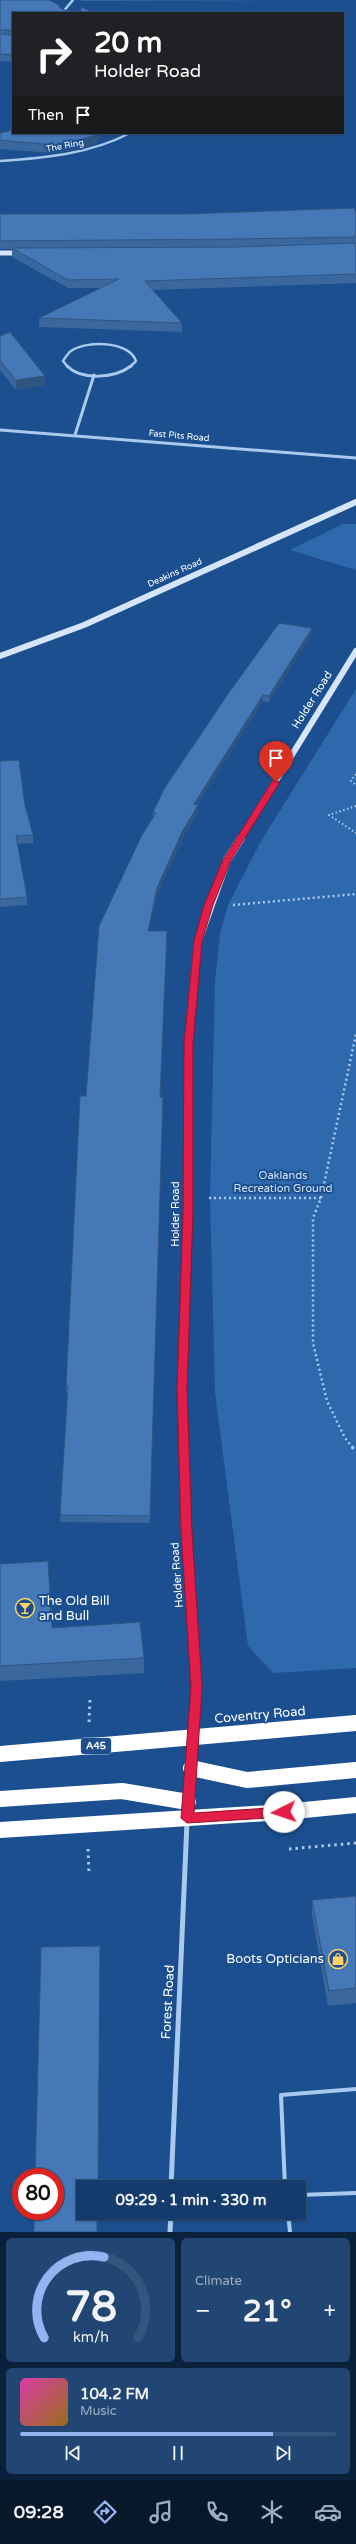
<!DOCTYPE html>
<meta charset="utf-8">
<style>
:root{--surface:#143b6b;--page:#214673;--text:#f1f3f6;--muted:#9dadc1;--line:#33557e;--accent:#95b2f1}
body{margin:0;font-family:"Varela Round",sans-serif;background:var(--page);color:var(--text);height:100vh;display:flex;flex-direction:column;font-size:15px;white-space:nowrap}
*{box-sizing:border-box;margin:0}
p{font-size:13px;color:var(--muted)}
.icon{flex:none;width:22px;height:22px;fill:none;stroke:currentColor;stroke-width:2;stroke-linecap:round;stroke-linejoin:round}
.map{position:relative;height:2232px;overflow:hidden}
.side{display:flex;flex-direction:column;gap:6px;padding:6px;background:#0b203b;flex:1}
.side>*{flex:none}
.banner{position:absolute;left:12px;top:12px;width:332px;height:122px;border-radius:0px;box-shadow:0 1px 3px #0004,0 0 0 1px var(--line);background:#202124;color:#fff;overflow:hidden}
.speed{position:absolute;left:12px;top:2168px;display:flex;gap:8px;font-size:20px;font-weight:700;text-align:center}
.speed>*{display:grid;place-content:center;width:52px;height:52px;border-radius:50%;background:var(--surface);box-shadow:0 1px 3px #0004,0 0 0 1px var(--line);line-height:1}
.speed .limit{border:6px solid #d22;background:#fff;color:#111}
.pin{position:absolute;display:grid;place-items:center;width:34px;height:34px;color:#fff;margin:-41px -17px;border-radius:50% 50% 50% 0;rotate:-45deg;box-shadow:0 0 4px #0007}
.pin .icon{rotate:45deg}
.me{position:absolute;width:44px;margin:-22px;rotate:266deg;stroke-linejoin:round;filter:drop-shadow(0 0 3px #0008)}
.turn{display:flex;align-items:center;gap:14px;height:84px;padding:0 16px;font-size:18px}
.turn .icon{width:52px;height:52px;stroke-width:2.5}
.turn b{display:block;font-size:28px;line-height:34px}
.then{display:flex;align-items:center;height:38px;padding:0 16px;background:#0003;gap:8px;font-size:15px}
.big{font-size:30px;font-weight:700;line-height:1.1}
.side .card{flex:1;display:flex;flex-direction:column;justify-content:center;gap:6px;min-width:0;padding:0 14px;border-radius:6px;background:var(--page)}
.side .dial{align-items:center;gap:0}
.dial svg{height:104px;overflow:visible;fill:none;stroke:var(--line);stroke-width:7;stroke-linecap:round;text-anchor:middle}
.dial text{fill:var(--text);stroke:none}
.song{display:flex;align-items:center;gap:12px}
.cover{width:48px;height:48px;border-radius:6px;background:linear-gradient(135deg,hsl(320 70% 55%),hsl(40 70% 35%))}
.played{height:4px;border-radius:2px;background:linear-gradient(90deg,var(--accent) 80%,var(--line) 80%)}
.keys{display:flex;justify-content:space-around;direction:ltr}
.heat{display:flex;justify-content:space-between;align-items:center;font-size:22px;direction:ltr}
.side .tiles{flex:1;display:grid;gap:6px;grid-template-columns:1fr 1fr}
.card:last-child{grid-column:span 2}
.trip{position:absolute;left:76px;top:2180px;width:230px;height:40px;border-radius:0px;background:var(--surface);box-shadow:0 1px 3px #0004,0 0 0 1px var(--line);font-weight:700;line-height:40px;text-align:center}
.menu{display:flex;height:64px;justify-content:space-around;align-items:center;background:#08182b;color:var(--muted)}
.menu .icon{width:28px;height:28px}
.menu .on{color:var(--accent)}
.menu b{font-size:18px;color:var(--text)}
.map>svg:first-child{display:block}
</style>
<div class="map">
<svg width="356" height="2232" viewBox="0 0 356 2232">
<rect width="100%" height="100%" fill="#1b4f8f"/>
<g fill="#2e69ad">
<polygon points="343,524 356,524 356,570 290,550"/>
<polygon points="356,689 356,1668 273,1673 248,1646 215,1393 210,1198 215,980 220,934 228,905 261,841"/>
</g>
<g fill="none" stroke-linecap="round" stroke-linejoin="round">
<g stroke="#a9c9ee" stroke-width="2" stroke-dasharray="1.5 2.5" stroke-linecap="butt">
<polyline points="356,774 351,781 356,785"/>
<polyline points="356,806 329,815 356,833"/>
</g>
<g stroke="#a9c9ee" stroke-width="2.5" stroke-dasharray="2 3" stroke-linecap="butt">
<polyline points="233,905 356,894"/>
<polyline points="209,1198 321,1198 313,1218 313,1343 327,1401 345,1438 353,1448"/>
<polyline points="321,1198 356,1034"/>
</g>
<g stroke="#a9c9ee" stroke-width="3" stroke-dasharray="2.5 4" stroke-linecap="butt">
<polyline points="352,1447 356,1452"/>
<polyline points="89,1722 90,1700"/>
<polyline points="88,1849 89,1874"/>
<polyline points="289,1849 356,1843"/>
</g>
<g stroke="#a9c9ee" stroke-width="4">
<polyline points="171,2184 201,2187"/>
<polyline points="285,2187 281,2095 356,2089"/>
<polyline points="299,2195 356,2193"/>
<polyline points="288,2213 290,2232"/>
</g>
<g stroke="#a9c9ee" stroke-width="2.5">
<polyline points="62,13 73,0"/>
<path d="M0,161C45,158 90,154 130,133"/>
<path d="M68,367L63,361C65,358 68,353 71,351C87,340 129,341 136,361L130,367"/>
</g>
<g stroke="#a9c9ee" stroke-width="3">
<path d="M67,366C82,381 115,378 131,366"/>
<polyline points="0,430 356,458"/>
<polyline points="75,435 94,375"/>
</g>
<g stroke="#a9c9ee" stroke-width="5">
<polyline points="171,2187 187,1822"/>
<polyline points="170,2232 171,2213"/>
</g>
<polyline stroke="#d6e6fa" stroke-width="5" points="0,253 21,253"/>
<g stroke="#d6e6fa" stroke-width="6">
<polyline points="0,656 84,625 356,502"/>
<polyline points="240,839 356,651"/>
</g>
<polyline stroke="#d6e6fa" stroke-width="8" points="184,1448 182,1391 188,1212 188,1044 198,941 227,860 241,838"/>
<polyline stroke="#d6e6fa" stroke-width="10" points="184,1447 186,1531 197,1687 188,1804"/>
<g stroke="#fff" stroke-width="16">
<polyline points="0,1754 356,1723"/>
<polyline points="191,1768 247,1780 356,1770"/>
<polyline points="0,1799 122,1791 188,1802"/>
<polyline points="0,1830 284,1812 356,1805"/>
</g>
</g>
<g fill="#3a679d">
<polygon points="0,0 13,13 13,62 0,61"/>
<polygon points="81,0 320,0 81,1"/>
<polygon points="0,133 97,143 82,148 53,153 0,149"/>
<polygon points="356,212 356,283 152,290 182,323 182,332 39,327 39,318 100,288 68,288 12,257 12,249 0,249 0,214 186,214"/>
<polygon points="0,336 45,385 16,390 0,370"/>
<polygon points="312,628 311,635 269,702 263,701 197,805 198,805 198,811 182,839 157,895 149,931 167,938 160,1097 150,1523 60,1522 60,1515 68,1393 66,1393 66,1386 153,817 153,812"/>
<polygon points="0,761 25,805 33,835 33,843 17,844 27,897 27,905 0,907"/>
<polygon points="0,1564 52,1628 144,1658 144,1673 0,1681"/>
<polygon points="356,1896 356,2003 328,2006 312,1915 312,1900"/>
</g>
<g fill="#305480">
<polygon points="99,133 104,133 97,143 82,148 53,153 53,145"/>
<polygon points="45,376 45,385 16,390 16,380"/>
<polygon points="312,628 311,635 269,702 269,696"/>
<polygon points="263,695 263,701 194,811 194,804"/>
<polygon points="198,805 198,811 182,839 157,895 148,938 148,931 157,888 182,832"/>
</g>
<g fill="#4478b7" stroke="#305480">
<polygon points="0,0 49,0 59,5 60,8 73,13 13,13 13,30 0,30"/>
<polygon points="81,7 95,13 81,13"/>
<polygon points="0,34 13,35 13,55 0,54"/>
<polygon points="13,130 13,133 99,133 97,135 82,139 53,145 0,140 0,133"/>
<polygon points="354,208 356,212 356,237 236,239 0,241 0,214 186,214"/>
<polygon points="356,243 356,274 145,281 182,323 39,318 119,279 68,280 12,248 236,247"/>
<polygon points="10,332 45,376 16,380 0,361 0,336"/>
<polygon points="279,623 312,628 269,696 263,695 194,804 198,805 182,832 157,888 148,931 167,931 160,1097 163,1097 150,1516 60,1515 68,1386 66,1386 80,1096 86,1096 99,926 142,835 156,813 153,812 164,789 228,694"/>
<polygon points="19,760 25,805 33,835 16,836 27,897 0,899 0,761"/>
<polygon points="48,1561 52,1628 140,1622 144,1658 0,1666 0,1564"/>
<polygon points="356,1896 356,1988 329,1991 312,1900"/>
<polygon points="100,1946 98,2187 83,2187 83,2213 97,2213 97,2232 34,2232 34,2211 55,2211 55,2177 35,2177 41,1947"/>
</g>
<polygon fill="#e11d48" stroke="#92132f" points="273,780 280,782 231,860 213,905 202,941 193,1044 193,1212 187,1390 192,1531 202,1687 194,1813 284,1807 290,1812 284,1817 187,1823 181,1818 191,1687 181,1531 177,1390 183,1212 184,1044 194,941 204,905 223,860"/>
<defs>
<symbol id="bar-ring" viewBox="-11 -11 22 22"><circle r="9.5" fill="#1b4f8f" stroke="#ffd166" stroke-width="1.5"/><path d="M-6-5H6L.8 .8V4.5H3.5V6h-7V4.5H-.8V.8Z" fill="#ffd166"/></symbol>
<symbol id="shop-ring" viewBox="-11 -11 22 22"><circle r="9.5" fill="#1b4f8f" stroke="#ffd166" stroke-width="1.5"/><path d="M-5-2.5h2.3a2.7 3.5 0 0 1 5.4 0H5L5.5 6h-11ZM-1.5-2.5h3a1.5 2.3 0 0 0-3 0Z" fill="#ffd166"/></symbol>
</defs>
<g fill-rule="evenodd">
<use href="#bar-ring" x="14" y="1597" width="22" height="22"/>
<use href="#shop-ring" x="327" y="1948" width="22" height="22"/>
</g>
<g text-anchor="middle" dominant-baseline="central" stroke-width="4" stroke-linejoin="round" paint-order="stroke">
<g font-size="9" fill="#fff" stroke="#1b4f8f">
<text transform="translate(65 146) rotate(-11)">The Ring</text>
<text transform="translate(179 436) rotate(5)">Fast Pits Road</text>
<text transform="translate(175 573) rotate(-24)">Deakins Road</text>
</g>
<rect fill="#1b4f8f" stroke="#bbcadd" stroke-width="1" x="81" y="1738" width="30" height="16" rx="3"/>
<g font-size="10" font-weight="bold" fill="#fff">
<text x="96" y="1746">A45</text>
</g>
<g font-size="11" fill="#fff" stroke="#1b4f8f">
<text transform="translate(312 700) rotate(-58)">Holder Road</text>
<text transform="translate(175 1214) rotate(-90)">Holder Road</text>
<text transform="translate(177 1575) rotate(-94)">Holder Road</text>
</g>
<g font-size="11" fill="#cfe3fa" stroke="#1b4f8f">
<text x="283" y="1175">Oaklands<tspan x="283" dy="13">Recreation Ground</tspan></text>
</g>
<g font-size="13" fill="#fff" stroke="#1b4f8f" text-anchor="start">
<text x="39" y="1601">The Old Bill<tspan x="39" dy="15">and Bull</tspan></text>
<text x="324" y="1959" text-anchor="end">Boots Opticians</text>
</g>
<g font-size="13" fill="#fff" stroke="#1b4f8f">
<text transform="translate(260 1715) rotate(-5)">Coventry Road</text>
<text transform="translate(168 2002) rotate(-87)">Forest Road</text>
</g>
</g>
</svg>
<div class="speed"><div class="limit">80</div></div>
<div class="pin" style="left:276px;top:782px;background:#d93025"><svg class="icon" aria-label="arrive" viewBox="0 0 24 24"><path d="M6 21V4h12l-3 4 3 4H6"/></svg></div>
<svg class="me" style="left:284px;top:1812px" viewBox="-20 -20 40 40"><circle r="19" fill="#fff"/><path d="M0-13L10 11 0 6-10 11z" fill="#e11d48"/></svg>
<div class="trip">09:29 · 1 min · 330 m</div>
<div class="banner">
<div class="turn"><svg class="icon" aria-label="right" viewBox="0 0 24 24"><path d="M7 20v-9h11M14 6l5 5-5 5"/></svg><div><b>20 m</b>Holder Road</div></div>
<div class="then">Then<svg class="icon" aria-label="arrive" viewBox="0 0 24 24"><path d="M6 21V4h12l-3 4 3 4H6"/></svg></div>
</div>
</div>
<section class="side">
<div class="tiles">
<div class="card dial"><svg viewBox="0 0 100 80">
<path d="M14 69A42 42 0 1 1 86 69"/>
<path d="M14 69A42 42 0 0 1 60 7" stroke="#95b2f1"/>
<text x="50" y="56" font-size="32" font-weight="700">78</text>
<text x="50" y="72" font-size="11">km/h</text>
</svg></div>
<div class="card"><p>Climate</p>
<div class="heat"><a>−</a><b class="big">21°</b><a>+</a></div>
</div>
<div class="card">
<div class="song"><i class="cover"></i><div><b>104.2 FM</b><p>Music</p></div></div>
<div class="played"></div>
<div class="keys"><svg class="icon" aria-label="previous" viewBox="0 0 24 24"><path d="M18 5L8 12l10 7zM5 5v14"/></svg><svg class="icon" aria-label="pause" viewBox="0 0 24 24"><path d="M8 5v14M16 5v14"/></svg><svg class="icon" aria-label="next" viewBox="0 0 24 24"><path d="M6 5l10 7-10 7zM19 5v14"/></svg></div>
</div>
</div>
</section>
<nav class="menu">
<b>09:28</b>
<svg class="icon on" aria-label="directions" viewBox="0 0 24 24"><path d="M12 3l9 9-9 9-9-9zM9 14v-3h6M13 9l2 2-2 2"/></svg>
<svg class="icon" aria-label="music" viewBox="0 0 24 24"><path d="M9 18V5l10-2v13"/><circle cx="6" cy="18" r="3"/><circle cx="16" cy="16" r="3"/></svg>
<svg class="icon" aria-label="phone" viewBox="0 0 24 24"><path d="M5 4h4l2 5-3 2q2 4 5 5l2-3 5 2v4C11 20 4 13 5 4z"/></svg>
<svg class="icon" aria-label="climate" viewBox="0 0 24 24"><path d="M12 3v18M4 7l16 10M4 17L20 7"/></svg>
<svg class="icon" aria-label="car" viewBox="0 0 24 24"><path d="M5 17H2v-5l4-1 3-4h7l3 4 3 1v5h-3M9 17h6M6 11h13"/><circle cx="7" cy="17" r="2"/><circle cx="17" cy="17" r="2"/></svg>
</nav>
